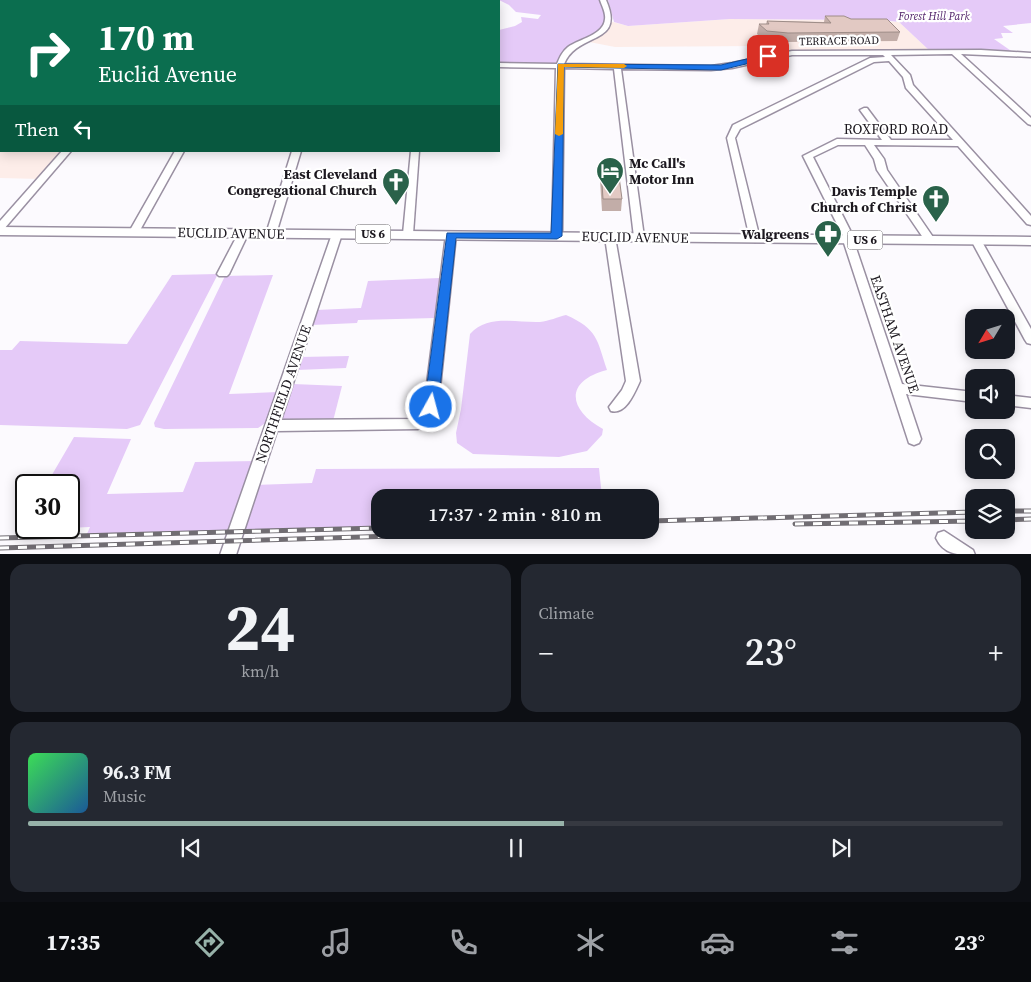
<!DOCTYPE html>
<meta charset="utf-8">
<style>
:root{--surface:#171b24;--page:#242831;--text:#f1f3f6;--muted:#9ea1a6;--line:#363941;--accent:#97b2a9}
body{margin:0;font-family:"Source Serif 4",serif;background:var(--page);color:var(--text);height:100vh;display:flex;flex-direction:column;font-size:19px;white-space:nowrap}
*{box-sizing:border-box;margin:0}
p{font-size:16px;color:var(--muted)}
.icon{flex:none;width:28px;height:28px;fill:none;stroke:currentColor;stroke-width:2;stroke-linecap:round;stroke-linejoin:round}
.map{position:relative;height:554px;overflow:hidden}
.details{display:flex;flex-direction:column;gap:10px;padding:10px;background:#0d0f14;flex:1}
.details>*{flex:none}
.banner{position:absolute;left:0px;top:0px;width:500px;height:152px;box-shadow:0 2px 12px #0003;background:#0b6e4f;color:#fff;overflow:hidden}
.needle{width:32px;rotate:232deg}
.tools{position:absolute;left:965px;top:309px;display:grid;gap:10px}
.tools a{display:grid;place-items:center;width:50px;height:50px;border-radius:10px;background:var(--surface);box-shadow:0 2px 12px #0003;font-size:25px}
.speed{position:absolute;left:15px;top:474px;display:flex;gap:10px;font-size:25px;font-weight:700;text-align:center}
.speed>*{display:grid;place-content:center;width:65px;height:65px;border-radius:50%;background:var(--surface);box-shadow:0 2px 12px #0003;line-height:1}
.speed .limit{border:2px solid #111;border-radius:8px;background:#fff;color:#111}
.pin{position:absolute;display:grid;place-items:center;width:42px;height:42px;color:#fff;margin:-21px;border-radius:10px;box-shadow:0 2px 8px #0006}
.me{position:absolute;width:55px;margin:-28px;rotate:7deg;stroke-linejoin:round;filter:drop-shadow(0 0 4px #0008)}
.turn{display:flex;align-items:center;gap:18px;height:105px;padding:0 15px;font-size:22px}
.turn .icon{width:65px;height:65px;stroke-width:2.5}
.turn b{display:block;font-size:35px;line-height:42px}
.then{display:flex;align-items:center;height:48px;padding:0 15px;background:#0003;gap:10px;font-size:19px}
.big{font-size:38px;font-weight:600;line-height:1.1}
.details .tile{flex:1;display:flex;flex-direction:column;justify-content:center;gap:8px;min-width:0;padding:0 18px;border-radius:15px;background:var(--page)}
.details .dial{align-items:center;gap:0}
.dial b{font-size:65px;line-height:1}
.song{display:flex;align-items:center;gap:15px}
.cover{width:60px;height:60px;border-radius:8px;background:linear-gradient(135deg,hsl(130 70% 55%),hsl(210 70% 35%))}
.played{height:5px;border-radius:2px;background:linear-gradient(90deg,var(--accent) 55%,var(--line) 55%)}
.keys{display:flex;justify-content:space-around;direction:ltr}
.heat{display:flex;justify-content:space-between;align-items:center;font-size:28px;direction:ltr}
.details .tiles{flex:1;display:grid;gap:10px;grid-template-columns:1fr 1fr}
.tile:last-child{grid-column:span 2}
.trip{position:absolute;left:371px;top:489px;width:288px;height:50px;border-radius:15px;background:var(--surface);box-shadow:0 2px 12px #0003;font-weight:600;line-height:50px;text-align:center}
.dock{display:flex;height:80px;justify-content:space-around;align-items:center;background:#090b0e;color:var(--muted)}
.dock .icon{width:35px;height:35px}
.dock .selected{color:var(--accent)}
.dock b{font-size:22px;color:var(--text)}
.map>svg:first-child{display:block}
</style>
<div class="map">
<svg width="1031" height="555" viewBox="0 0 1031 555">
<rect width="100%" height="100%" fill="#fcfafe"/>
<g fill="#fdede9">
<polygon points="730,19 869,20 899,22 931,52 792,53 766,57 759,46 615,47 584,41 609,21 628,26"/>
<polygon points="0,85 1,151 63,151 40,179 0,178"/>
</g>
<g fill="#e5caf8">
<polygon points="58,0 282,0 281,1 61,1"/>
<polygon points="499,0 602,0 609,17 603,30 574,46 560,65 499,65 499,30 515,26 522,22 521,17 538,19 541,15 516,12 509,5"/>
<polygon points="608,0 1031,0 1031,23 1003,26 1013,33 1001,33 1003,38 994,39 1017,55 931,52 899,22 882,20 730,19 628,26 614,22"/>
<polygon points="218,274 140,425 127,429 0,425 0,350 12,350 20,341 127,344 172,275"/>
<polygon points="273,275 229,394 278,392 267,422 258,428 164,429 155,427 154,423 225,276"/>
<polygon points="440,278 435,318 358,320 357,323 312,325 316,310 361,308 368,281"/>
<path d="M566,315C598,329 597,340 607,370C564,381 568,410 603,429L602,435L587,451L559,457L473,454L457,443L456,433L461,409L470,334C488,314 516,323 540,322C549,321 558,317 566,315Z"/>
<polygon points="349,356 346,368 297,370 301,357"/>
<polygon points="293,384 342,386 333,421 283,420 283,415"/>
<polygon points="74,437 131,439 107,494 183,492 195,462 261,461 253,485 312,483 316,469 599,468 602,497 380,498 380,528 86,536 90,527 21,530 26,520 26,528 69,528 69,485 46,485"/>
</g>
<g fill="none" stroke-linecap="round" stroke-linejoin="round">
<defs>
<g id="minor">
<path d="M600,0H606C626,46 578,31 564,64L711,66L732,63L792,51L981,50L1031,53V57L961,54L1031,118V125L1028,124L952,54L891,55L910,75L913,85L1031,216V225L1027,224L958,146L874,145L884,159L887,170L935,240L930,243L926,242L877,170L874,159L865,145H838L813,157L855,240L854,242L902,384L974,392V402L906,394L921,439L919,443L914,445L909,443L843,240L844,238L803,156L837,139L882,140L860,110L864,108H867L891,140H953L906,88L903,77L889,61L874,62L740,129L735,138L760,239L755,242L750,239L727,138L733,125L870,58L885,57L883,55H792L732,68L711,70L621,69L644,237L639,240L634,237L614,69L564,68L562,236L561,238H553L552,236L556,68L499,67V63L557,64C560,57 562,52 568,47C579,39 604,35 605,19C606,13 602,6 600,0Z"/>
<rect x="0" y="81" width="1" height="4"/>
<polygon points="62,151 71,151 4,229 0,230 0,221"/>
<polygon points="175,151 184,151 139,232 138,234 130,234 129,232"/>
<polygon points="292,151 301,151 276,234 275,236 267,236 266,234"/>
<polygon points="411,151 419,151 413,234 408,237 403,234"/>
<polygon points="243,231 248,234 229,274 227,276 219,276 217,274 238,234"/>
<polygon points="337,231 342,234 281,420 416,419 421,416 424,407 446,235 451,232 456,235 438,407 431,423 418,429 277,431 236,555 220,555 332,234"/>
<path d="M610,234L615,237L640,381C635,392 626,415 611,411L609,407L622,390L626,381L605,237Z"/>
<polygon points="976,237 981,240 1031,329 1031,344 1027,343 1025,340 971,240"/>
<polygon points="1006,395 1031,398 1031,408 1006,405"/>
<path d="M944,531L973,550L975,555C959,555 944,555 936,538L938,533Z"/>
</g>
<polygon id="major" points="0,227 1031,237 1031,245 0,235"/>
</defs>
<use href="#minor" stroke="#9a90a2" stroke-width="3"/>
<use href="#major" stroke="#9a90a2" stroke-width="3"/>
<use href="#minor" fill="#fff" fill-rule="evenodd"/>
<use href="#major" fill="#fff" fill-rule="evenodd"/>
<defs>
<g id="rail">
<polyline points="1006,511 1031,511"/>
<polyline points="1006,520 1031,519"/>
<polyline points="650,521 974,512"/>
<polyline points="795,524 974,521"/>
<polyline points="0,538 380,528"/>
<polyline points="0,548 593,530"/>
</g>
</defs>
<use href="#rail" stroke="#716d73" stroke-width="5"/>
<use href="#rail" stroke="#fff" stroke-width="3" stroke-dasharray="9" stroke-linecap="butt"/>
</g>
<g fill="#c2ada8">
<polygon points="825,16 851,19 900,32 897,41 785,42 765,41 757,34 759,24 766,24 767,21 824,22"/>
<polygon points="601,168 622,199 621,211 602,211 600,180"/>
</g>
<g fill="#e2c9c3" stroke="#9e8d88">
<polygon points="825,16 844,16 851,19 887,19 900,32 788,33 767,31 759,24 769,24 767,21 831,23"/>
<polygon points="601,168 618,169 622,199 603,199"/>
</g>
<polygon fill="#1a73e8" stroke="#114b97" points="768,54 771,55 771,58 721,70 564,67 562,236 557,239 456,238 438,407 436,411 431,413 426,411 424,407 447,233 551,233 558,64 721,65"/>
<polygon fill="#f59e0b" points="558,64 624,64 627,66 624,68 564,67 563,134 559,136 555,134"/>
<defs>
<symbol id="hotel-pin" viewBox="-11 -11 22 30"><path d="M0 17L-7.5 6A9.5 9.5 0 1 1 7.5 6Z" fill="#2a624a" stroke="#fff"/><path d="M-6-4.5h1.5V1H6V5H4.5V3h-9V5H-6ZM-4 0a1.8 1.8 0 1 1 3.6 0ZM.5 0V-2.5h3Q6-2.5 6 0Z" fill="#fff"/></symbol>
<symbol id="church-pin" viewBox="-11 -11 22 30"><path d="M0 17L-7.5 6A9.5 9.5 0 1 1 7.5 6Z" fill="#2a624a" stroke="#fff"/><path d="M-1.2-6h2.4v3.5h3.3v2.4h-3.3V6h-2.4V-.1h-3.3v-2.4h3.3Z" fill="#fff"/></symbol>
<symbol id="pharmacy-pin" viewBox="-11 -11 22 30"><path d="M0 17L-7.5 6A9.5 9.5 0 1 1 7.5 6Z" fill="#2a624a" stroke="#fff"/><path d="M-2-6h4v4h4v4h-4v4h-4v-4h-4v-4h4Z" fill="#fff"/></symbol>
</defs>
<g fill-rule="evenodd">
<use href="#hotel-pin" x="594" y="155" width="32" height="43"/>
<use href="#church-pin" x="380" y="166" width="32" height="43"/>
<use href="#church-pin" x="920" y="183" width="32" height="43"/>
<use href="#pharmacy-pin" x="812" y="218" width="32" height="43"/>
</g>
<g text-anchor="middle" dominant-baseline="central" stroke-width="4.5" stroke-linejoin="round" paint-order="stroke">
<g font-size="11" font-style="italic" fill="#4b1b64" stroke="#fff">
<text x="934" y="16">Forest Hill Park</text>
</g>
<g font-size="11" fill="#1c181f" stroke="#fff">
<text transform="translate(839 41) rotate(-1)">TERRACE ROAD</text>
</g>
<g fill="#fff" stroke="#605d62" stroke-width="1">
<rect x="355.5" y="224.5" width="35" height="19" rx="4"/>
<rect x="847.5" y="230.5" width="35" height="19" rx="4"/>
</g>
<g font-size="12" font-weight="bold" fill="#1c181f">
<text x="373" y="234">US 6</text>
<text x="865" y="240">US 6</text>
</g>
<g font-size="14" fill="#1c181f" stroke="#fff">
<text x="896" y="129">ROXFORD ROAD</text>
<text transform="translate(231 233) rotate(1)">EUCLID AVENUE</text>
<text transform="translate(635 237) rotate(1)">EUCLID AVENUE</text>
<text transform="translate(895 334) rotate(71)">EASTHAM AVENUE</text>
<text transform="translate(283 394) rotate(-71)">NORTHFIELD AVENUE</text>
</g>
<g font-size="14" font-weight="bold" fill="#1c181f" stroke="#fff" text-anchor="end">
<text x="629" y="163" text-anchor="start">Mc Call's<tspan x="629" dy="16">Motor Inn</tspan></text>
<text x="377" y="174">East Cleveland<tspan x="377" dy="16">Congregational Church</tspan></text>
<text x="917" y="191">Davis Temple<tspan x="917" dy="16">Church of Christ</tspan></text>
<text x="809" y="234">Walgreens</text>
</g>
</g>
</svg>
<div class="tools">
<a><svg class="needle" viewBox="-14 -14 28 28"><path d="M0-13l5 13h-10z" fill="#e53935"/><path d="M0 13l5-13h-10z" fill="#9ea1a6"/></svg></a>
<a><svg class="icon" aria-label="sound" viewBox="0 0 24 24"><path d="M4 9h4l5-4v14l-5-4H4zM17 9q2 3 0 6"/></svg></a>
<a><svg class="icon" aria-label="search" viewBox="0 0 24 24"><circle cx="10" cy="10" r="6"/><path d="M15 15l6 6"/></svg></a>
<a><svg class="icon" aria-label="layers" viewBox="0 0 24 24"><path d="M12 4l9 5-9 5-9-5zM3 14l9 5 9-5"/></svg></a>
</div>
<div class="speed"><div class="limit">30</div></div>
<div class="pin" style="left:768px;top:56px;background:#d93025"><svg class="icon" aria-label="arrive" viewBox="0 0 24 24"><path d="M6 21V4h12l-3 4 3 4H6"/></svg></div>
<svg class="me" style="left:431px;top:407px" viewBox="-20 -20 40 40"><circle r="17" fill="#1a73e8" stroke="#fff" stroke-width="3"/><path d="M0-11L8 9 0 5-8 9z" fill="#fff"/></svg>
<div class="trip">17:37 · 2 min · 810 m</div>
<div class="banner">
<div class="turn"><svg class="icon" aria-label="right" viewBox="0 0 24 24"><path d="M7 20v-9h11M14 6l5 5-5 5"/></svg><div><b>170 m</b>Euclid Avenue</div></div>
<div class="then">Then<svg class="icon" aria-label="left" viewBox="0 0 24 24"><path d="M17 20v-9H6M10 6l-5 5 5 5"/></svg></div>
</div>
</div>
<section class="details">
<div class="tiles">
<div class="tile dial"><b>24</b><p>km/h</p></div>
<div class="tile"><p>Climate</p>
<div class="heat"><a>−</a><b class="big">23°</b><a>+</a></div>
</div>
<div class="tile">
<div class="song"><i class="cover"></i><div><b>96.3 FM</b><p>Music</p></div></div>
<div class="played"></div>
<div class="keys"><svg class="icon" aria-label="previous" viewBox="0 0 24 24"><path d="M18 5L8 12l10 7zM5 5v14"/></svg><svg class="icon" aria-label="pause" viewBox="0 0 24 24"><path d="M8 5v14M16 5v14"/></svg><svg class="icon" aria-label="next" viewBox="0 0 24 24"><path d="M6 5l10 7-10 7zM19 5v14"/></svg></div>
</div>
</div>
</section>
<nav class="dock">
<b>17:35</b>
<svg class="icon selected" aria-label="directions" viewBox="0 0 24 24"><path d="M12 3l9 9-9 9-9-9zM9 14v-3h6M13 9l2 2-2 2"/></svg>
<svg class="icon" aria-label="music" viewBox="0 0 24 24"><path d="M9 18V5l10-2v13"/><circle cx="6" cy="18" r="3"/><circle cx="16" cy="16" r="3"/></svg>
<svg class="icon" aria-label="phone" viewBox="0 0 24 24"><path d="M5 4h4l2 5-3 2q2 4 5 5l2-3 5 2v4C11 20 4 13 5 4z"/></svg>
<svg class="icon" aria-label="climate" viewBox="0 0 24 24"><path d="M12 3v18M4 7l16 10M4 17L20 7"/></svg>
<svg class="icon" aria-label="car" viewBox="0 0 24 24"><path d="M5 17H2v-5l4-1 3-4h7l3 4 3 1v5h-3M9 17h6M6 11h13"/><circle cx="7" cy="17" r="2"/><circle cx="17" cy="17" r="2"/></svg>
<svg class="icon" aria-label="filters" viewBox="0 0 24 24"><path d="M4 7h16M4 17h16"/><circle cx="9" cy="7" r="2"/><circle cx="15" cy="17" r="2"/></svg>
<b>23°</b>
</nav>
